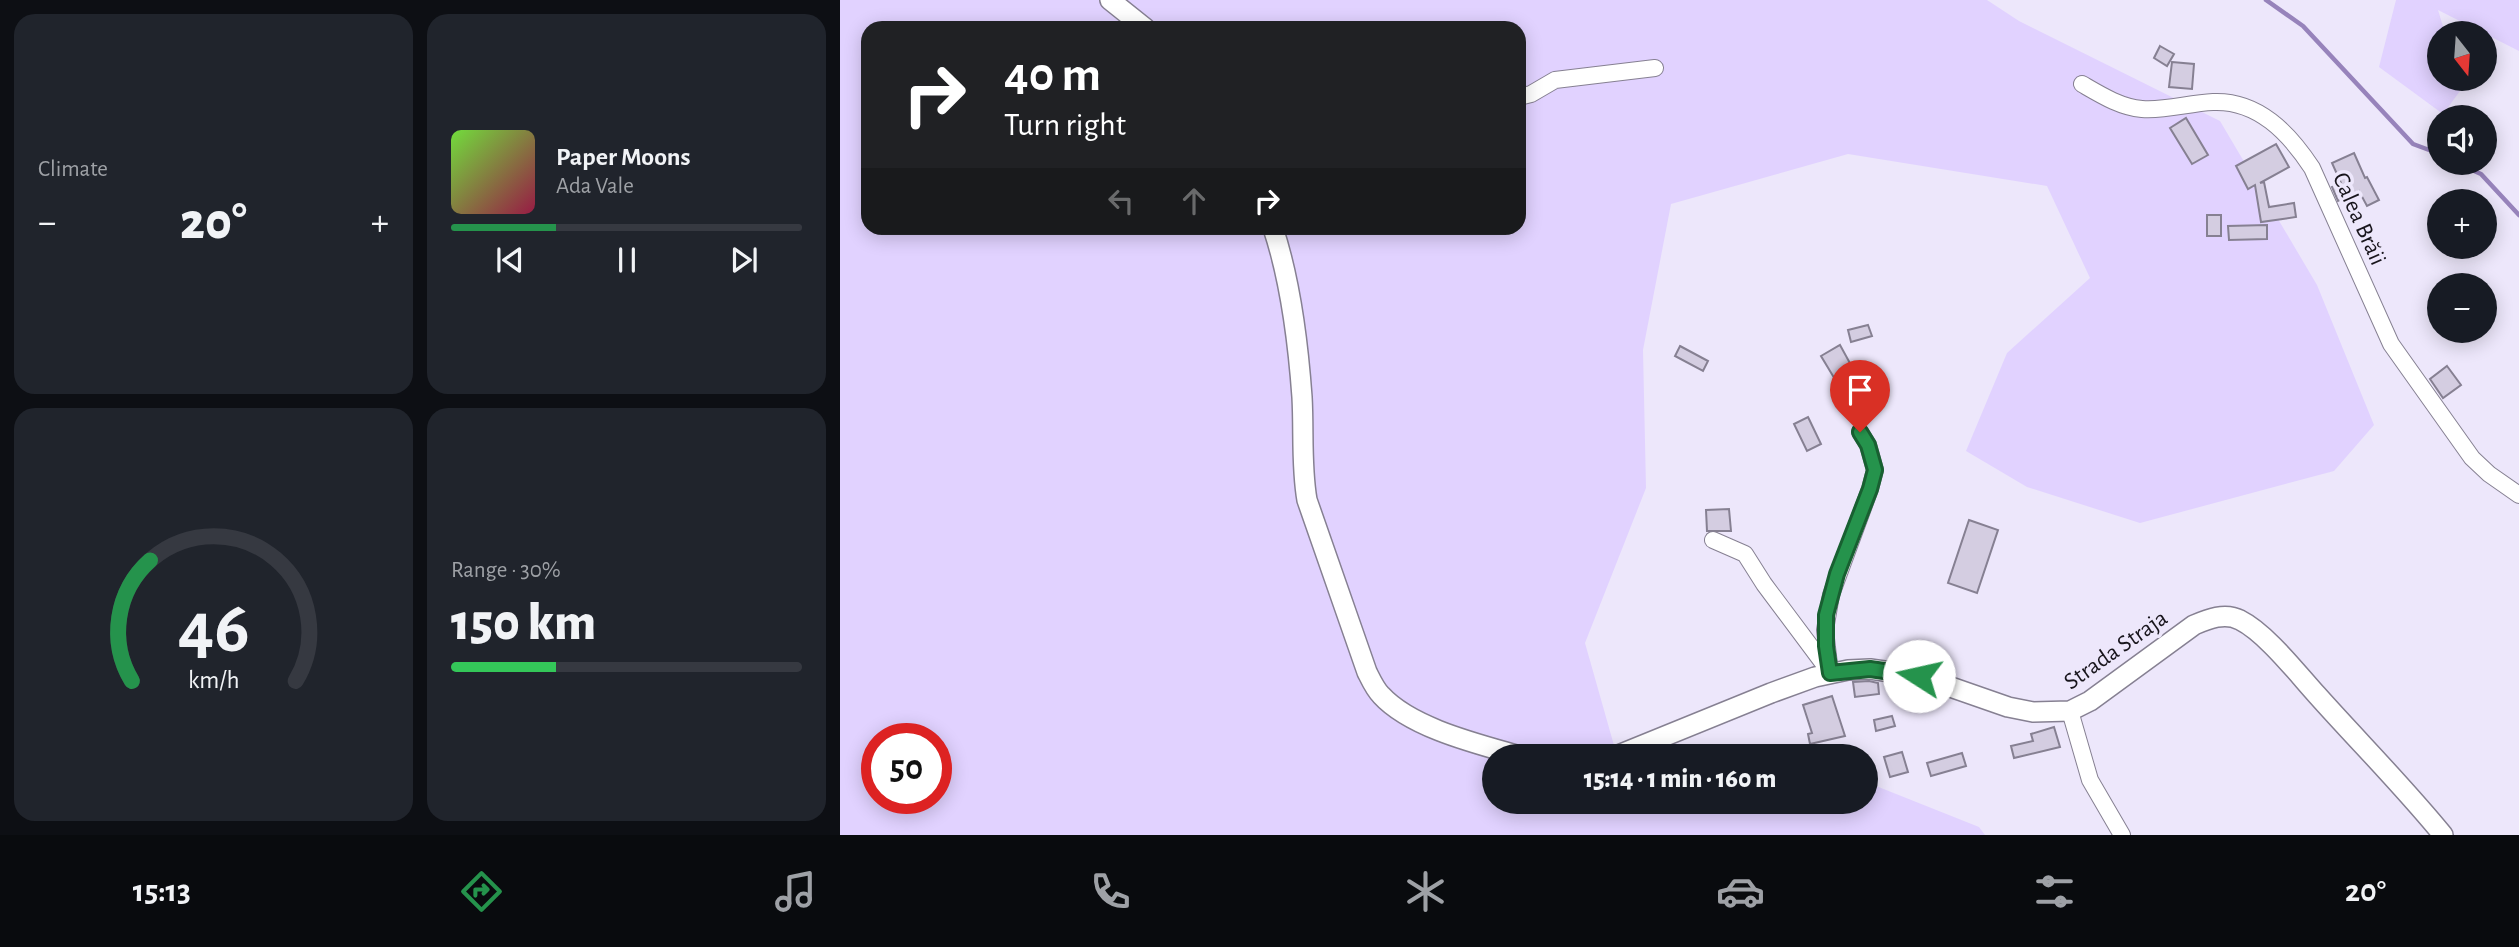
<!DOCTYPE html>
<meta charset="utf-8">
<style>
:root{--surface:#171b24;--page:#20242c;--text:#f1f3f6;--muted:#9ea1a6;--line:#363941;--accent:#25934c}
body{margin:0;font-family:"Alegreya Sans",sans-serif;background:var(--page);color:var(--text);height:100vh;display:flex;flex-direction:column;font-size:26px;white-space:nowrap}
*{box-sizing:border-box;margin:0}
p{font-size:23px;color:var(--muted)}
.icon{flex:none;width:38px;height:38px;fill:none;stroke:currentColor;stroke-width:2;stroke-linecap:round;stroke-linejoin:round}
.map{position:relative;flex:1;overflow:hidden}
.sheet{display:flex;flex-direction:column;gap:14px;padding:14px;background:#0d0f14;width:840px}
.sheet>*{flex:none}
.top-card{position:absolute;left:21px;top:21px;width:665px;height:214px;border-radius:21px;box-shadow:0 4px 18px #0003;background:#202124;color:#fff;overflow:hidden}
.needle{width:46px;rotate:163deg}
.tools{position:absolute;left:1587px;top:21px;display:grid;gap:14px}
.tools a{display:grid;place-items:center;width:70px;height:70px;border-radius:50%;background:var(--surface);box-shadow:0 4px 18px #0003;font-size:35px}
.speed{position:absolute;left:21px;top:723px;display:flex;gap:14px;font-size:35px;font-weight:700;text-align:center}
.speed>*{display:grid;place-content:center;width:91px;height:91px;border-radius:50%;background:var(--surface);box-shadow:0 4px 18px #0003;line-height:1}
.speed .limit{border:10px solid #d22;background:#fff;color:#111}
.pin{position:absolute;display:grid;place-items:center;width:60px;height:60px;color:#fff;margin:-72px -30px;border-radius:50% 50% 50% 0;rotate:-45deg;box-shadow:0 0 7px #0007}
.pin .icon{rotate:45deg}
.me{position:absolute;width:77px;margin:-38px;rotate:280deg;stroke-linejoin:round;filter:drop-shadow(0 0 5px #0008)}
.turn{display:flex;align-items:center;gap:24px;height:147px;padding:0 28px;font-size:32px}
.turn .icon{width:91px;height:91px;stroke-width:2.5}
.turn b{display:block;font-size:49px;line-height:60px}
.lanes{display:flex;align-items:center;height:66px;padding:0 28px;background:#0003;justify-content:center;gap:35px;direction:ltr}
.lanes .off{opacity:.35}
.big{font-size:52px;font-weight:800;line-height:1.1}
.sheet .tile{flex:1;display:flex;flex-direction:column;justify-content:center;gap:10px;min-width:0;padding:0 24px;border-radius:21px;background:var(--page)}
.sheet .dial{align-items:center;gap:0}
.dial svg{height:182px;overflow:visible;fill:none;stroke:var(--line);stroke-width:7;stroke-linecap:round;text-anchor:middle}
.dial text{fill:var(--text);stroke:none}
.song{display:flex;align-items:center;gap:21px}
.cover{width:84px;height:84px;border-radius:10px;background:linear-gradient(135deg,hsl(100 70% 55%),hsl(340 70% 35%))}
.played{height:7px;border-radius:4px;background:linear-gradient(90deg,var(--accent) 30%,var(--line) 30%)}
.keys{display:flex;justify-content:space-around;direction:ltr}
.heat{display:flex;justify-content:space-between;align-items:center;font-size:38px;direction:ltr}
.charge{height:10px;border-radius:5px;background:linear-gradient(90deg,#34c759 30%,var(--line) 0)}
.sheet .tiles{flex:1;display:grid;gap:14px;grid-template-columns:repeat(2,1fr)}
.trip{position:absolute;left:642px;top:744px;width:396px;height:70px;border-radius:35px;background:var(--surface);box-shadow:0 4px 18px #0003;font-weight:800;line-height:70px;text-align:center}
.tab-bar{display:flex;height:112px;justify-content:space-around;align-items:center;background:#090b0e;color:var(--muted)}
.tab-bar .icon{width:49px;height:49px}
.tab-bar .selected{color:var(--accent)}
.tab-bar b{font-size:32px;color:var(--text)}
main{display:flex;flex:1;min-height:0}
.map>svg:first-child{display:block}
</style>
<main>
<section class="sheet">
<div class="tiles">
<div class="tile"><p>Climate</p>
<div class="heat"><a>−</a><b class="big">20°</b><a>+</a></div>
</div>
<div class="tile">
<div class="song"><i class="cover"></i><div><b>Paper Moons</b><p>Ada Vale</p></div></div>
<div class="played"></div>
<div class="keys"><svg class="icon" aria-label="previous" viewBox="0 0 24 24"><path d="M18 5L8 12l10 7zM5 5v14"/></svg><svg class="icon" aria-label="pause" viewBox="0 0 24 24"><path d="M8 5v14M16 5v14"/></svg><svg class="icon" aria-label="next" viewBox="0 0 24 24"><path d="M6 5l10 7-10 7zM19 5v14"/></svg></div>
</div>
<div class="tile dial"><svg viewBox="0 0 100 80">
<path d="M14 69A42 42 0 1 1 86 69"/>
<path d="M14 69A42 42 0 0 1 22 16" stroke="#25934c"/>
<text x="50" y="56" font-size="32" font-weight="700">46</text>
<text x="50" y="72" font-size="11">km/h</text>
</svg></div>
<div class="tile"><p>Range · 30%</p><b class="big">150 km</b><div class="charge"></div></div>
</div>
</section>
<div class="map">
<svg width="1679" height="835" viewBox="0 0 1679 835">
<rect width="100%" height="100%" fill="#ede7fb"/>
<g fill="#e1d2ff" fill-rule="evenodd">
<path d="M0,0H1147L1179,21L1380,121L1477,285L1534,425L1494,471L1300,523L1187,487L1126,451L1167,353L1250,278L1207,186L1008,154L831,204L803,350L806,488L745,643L777,756H654V802H1026V782L1139,827L1145,835H0ZM28,28H679V228H28ZM37,738H96V798H37Z"/>
<polygon points="1556,0 1679,0 1679,51 1598,10 1605,33 1600,33 1600,79 1620,79 1623,87 1603,114 1539,67"/>
</g>
<g fill="none" stroke-linecap="round" stroke-linejoin="round">
<g stroke="#9783bb" stroke-width="4.5">
<polyline points="1426,0 1463,26 1573,144 1600,154"/>
<polyline points="1616,163 1641,174 1679,215"/>
</g>
</g>
<g fill="#d4cde1" stroke="#868092" stroke-width="2">
<polygon points="1320,46 1334,54 1327,66 1314,58"/>
<polygon points="1332,62 1354,64 1352,89 1329,87"/>
<polygon points="1346,118 1368,155 1352,164 1330,128"/>
<polygon points="1436,144 1449,167 1420,183 1424,182 1429,207 1454,203 1456,217 1421,222 1415,185 1408,189 1396,166"/>
<polygon points="1514,153 1525,178 1527,177 1539,200 1527,206 1519,191 1498,201 1492,187 1501,183 1492,163"/>
<rect x="1367" y="215" width="14" height="21"/>
<polygon points="1427,225 1427,239 1389,240 1388,226"/>
<polygon points="1028,325 1032,336 1011,342 1008,330"/>
<polygon points="1000,345 1017,376 999,386 981,356"/>
<polygon points="840,346 868,361 863,371 835,356"/>
<polygon points="1607,366 1621,385 1603,398 1590,379"/>
<polygon points="968,417 981,444 967,451 954,424"/>
<polygon points="889,509 891,531 867,531 866,510"/>
<polygon points="1129,520 1158,530 1137,593 1108,583"/>
<polygon points="1029,681 1038,683 1039,694 1015,697 1013,682"/>
<polygon points="992,696 1005,736 970,744 968,734 972,733 963,705"/>
<polygon points="1052,716 1055,726 1036,731 1034,720"/>
<polygon points="1214,727 1220,747 1174,758 1171,746 1193,741 1191,734"/>
<polygon points="1062,752 1068,772 1050,777 1044,757"/>
<polygon points="1122,753 1126,766 1091,776 1087,763"/>
</g>
<g fill="none" stroke-linecap="round" stroke-linejoin="round">
<defs>
<g id="minor">
<path d="M1242,84C1261,95 1280,107 1302,109C1325,111 1349,103 1373,102C1418,100 1449,133 1472,168L1551,344L1632,458L1649,474L1679,495"/>
<polyline points="679,97 691,94 715,80 815,68"/>
<polyline points="873,540 905,554 924,584 989,671"/>
<polyline points="990,673 985,630 991,595 1030,489 1035,470 1028,445 1020,432"/>
<polyline points="1230,711 1250,780 1282,835"/>
</g>
<g id="major">
<polyline points="270,0 305,28"/>
<path d="M433,228C451,282 458,341 462,397C464,432 461,466 467,500L527,672C531,680 535,689 541,695C571,728 638,744 680,756"/>
<path d="M776,756L931,693L975,677L1008,670L1030,669L1079,676L1168,707L1193,712L1230,711L1250,701L1354,625C1368,619 1385,612 1400,620C1426,633 1457,673 1477,695C1519,742 1563,786 1603,835"/>
</g>
</defs>
<use href="#minor" stroke="#868092" stroke-width="18"/>
<use href="#major" stroke="#868092" stroke-width="22"/>
<use href="#minor" stroke="#fff" stroke-width="16"/>
<use href="#major" stroke="#fff" stroke-width="19"/>
</g>
<g fill="none" stroke-linecap="round" stroke-linejoin="round">
<defs>
<polyline id="route" points="1020,432 1028,445 1035,470 1030,489 997,574 986,615 986,646 990,673 1030,669 1079,676"/>
</defs>
<use href="#route" stroke="#186031" stroke-width="18"/>
<use href="#route" stroke="#25934c" stroke-width="12"/>
</g>
<g text-anchor="middle" dominant-baseline="central" stroke-width="7" stroke-linejoin="round" paint-order="stroke">
<g font-size="24" fill="#18151c" stroke="#ede7fb">
<text transform="translate(1519 219) rotate(66)">Calea Brăii</text>
<text transform="translate(1276 650) rotate(-35)">Strada Straja</text>
</g>
</g>
</svg>
<div class="tools">
<a><svg class="needle" viewBox="-14 -14 28 28"><path d="M0-13l5 13h-10z" fill="#e53935"/><path d="M0 13l5-13h-10z" fill="#9ea1a6"/></svg></a>
<a><svg class="icon" aria-label="sound" viewBox="0 0 24 24"><path d="M4 9h4l5-4v14l-5-4H4zM17 9q2 3 0 6"/></svg></a>
<a>+</a>
<a>−</a>
</div>
<div class="speed"><div class="limit">50</div></div>
<div class="pin" style="left:1020px;top:432px;background:#d93025"><svg class="icon" aria-label="arrive" viewBox="0 0 24 24"><path d="M6 21V4h12l-3 4 3 4H6"/></svg></div>
<svg class="me" style="left:1079px;top:676px" viewBox="-20 -20 40 40"><circle r="19" fill="#fff"/><path d="M0-13L10 11 0 6-10 11z" fill="#25934c"/></svg>
<div class="trip">15:14 · 1 min · 160 m</div>
<div class="top-card">
<div class="turn"><svg class="icon" aria-label="right" viewBox="0 0 24 24"><path d="M7 20v-9h11M14 6l5 5-5 5"/></svg><div><b>40 m</b>Turn right</div></div>
<div class="lanes"><svg class="icon off" aria-label="left" viewBox="0 0 24 24"><path d="M17 20v-9H6M10 6l-5 5 5 5"/></svg><svg class="icon off" aria-label="ahead" viewBox="0 0 24 24"><path d="M12 20V5M6 11l6-6 6 6"/></svg><svg class="icon" aria-label="right" viewBox="0 0 24 24"><path d="M7 20v-9h11M14 6l5 5-5 5"/></svg></div>
</div>
</div>
</main>
<nav class="tab-bar">
<b>15:13</b>
<svg class="icon selected" aria-label="directions" viewBox="0 0 24 24"><path d="M12 3l9 9-9 9-9-9zM9 14v-3h6M13 9l2 2-2 2"/></svg>
<svg class="icon" aria-label="music" viewBox="0 0 24 24"><path d="M9 18V5l10-2v13"/><circle cx="6" cy="18" r="3"/><circle cx="16" cy="16" r="3"/></svg>
<svg class="icon" aria-label="phone" viewBox="0 0 24 24"><path d="M5 4h4l2 5-3 2q2 4 5 5l2-3 5 2v4C11 20 4 13 5 4z"/></svg>
<svg class="icon" aria-label="climate" viewBox="0 0 24 24"><path d="M12 3v18M4 7l16 10M4 17L20 7"/></svg>
<svg class="icon" aria-label="car" viewBox="0 0 24 24"><path d="M5 17H2v-5l4-1 3-4h7l3 4 3 1v5h-3M9 17h6M6 11h13"/><circle cx="7" cy="17" r="2"/><circle cx="17" cy="17" r="2"/></svg>
<svg class="icon" aria-label="filters" viewBox="0 0 24 24"><path d="M4 7h16M4 17h16"/><circle cx="9" cy="7" r="2"/><circle cx="15" cy="17" r="2"/></svg>
<b>20°</b>
</nav>
